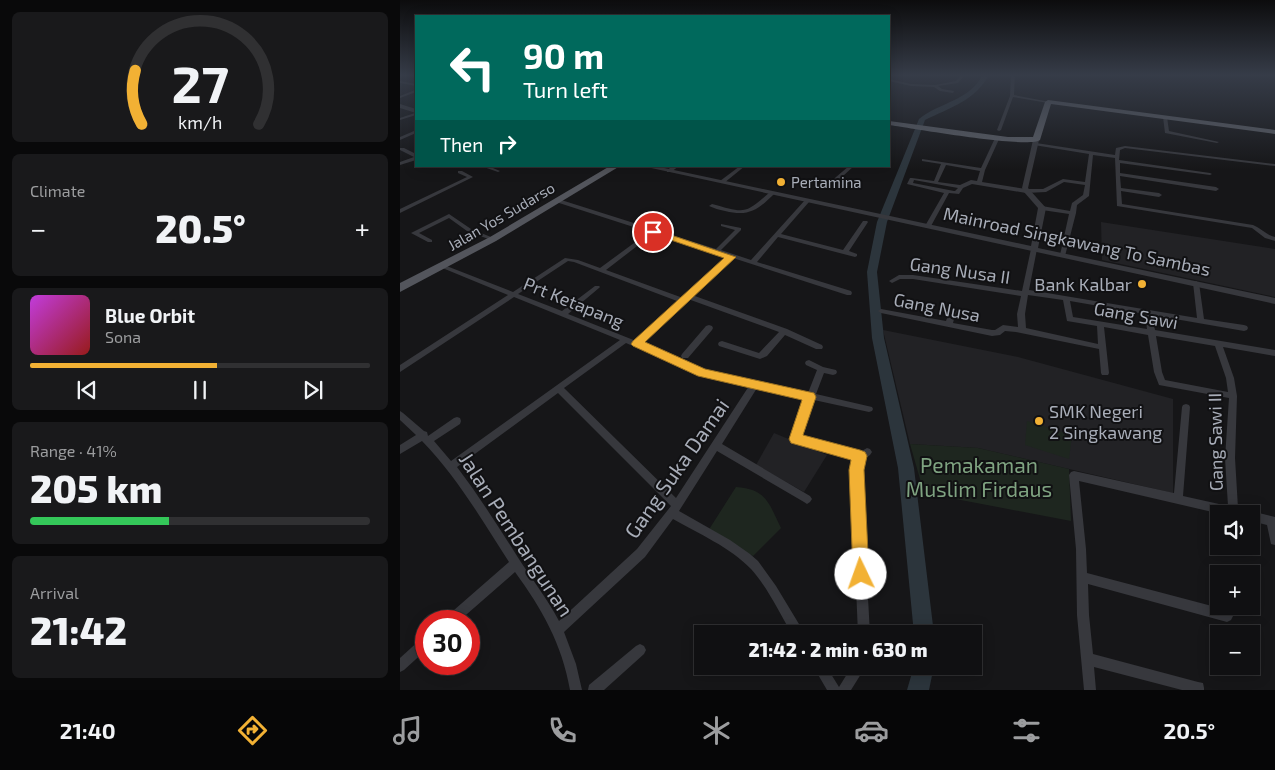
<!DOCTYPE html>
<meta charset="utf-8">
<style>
:root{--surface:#101012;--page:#19191b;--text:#f1f3f6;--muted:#9c9d9f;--line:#303032;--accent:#f2b134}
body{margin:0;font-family:"Exo 2",sans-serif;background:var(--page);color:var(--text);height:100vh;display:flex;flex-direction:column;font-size:19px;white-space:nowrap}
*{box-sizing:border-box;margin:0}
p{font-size:16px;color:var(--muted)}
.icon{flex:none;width:28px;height:28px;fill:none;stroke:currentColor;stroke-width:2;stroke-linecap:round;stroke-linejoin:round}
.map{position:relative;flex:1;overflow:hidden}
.side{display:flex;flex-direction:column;gap:12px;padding:12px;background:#09090a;width:400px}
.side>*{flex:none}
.guide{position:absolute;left:15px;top:15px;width:475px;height:152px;border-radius:0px;box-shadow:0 2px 12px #0003,0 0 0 1px var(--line);background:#00695c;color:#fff;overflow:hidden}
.fabs{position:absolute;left:810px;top:505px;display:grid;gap:10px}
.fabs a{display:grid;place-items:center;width:50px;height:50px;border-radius:0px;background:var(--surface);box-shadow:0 2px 12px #0003,0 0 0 1px var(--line);font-size:25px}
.speed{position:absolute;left:15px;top:610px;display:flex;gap:10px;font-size:25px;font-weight:700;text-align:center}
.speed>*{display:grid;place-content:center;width:65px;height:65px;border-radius:50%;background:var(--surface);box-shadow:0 2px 12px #0003,0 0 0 1px var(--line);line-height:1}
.speed .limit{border:8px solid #d22;background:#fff;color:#111}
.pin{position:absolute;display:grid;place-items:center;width:42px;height:42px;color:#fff;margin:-21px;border:2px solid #fff;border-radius:50%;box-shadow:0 1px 5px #0007}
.me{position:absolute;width:55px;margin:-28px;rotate:357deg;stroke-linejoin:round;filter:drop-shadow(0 0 4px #0008)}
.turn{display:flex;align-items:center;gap:18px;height:105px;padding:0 25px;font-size:22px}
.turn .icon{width:65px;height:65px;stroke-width:2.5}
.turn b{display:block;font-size:35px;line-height:42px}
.then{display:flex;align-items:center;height:48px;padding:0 25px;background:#0003;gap:10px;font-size:19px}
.big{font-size:38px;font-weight:800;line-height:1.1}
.side .widget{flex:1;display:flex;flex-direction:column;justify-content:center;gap:8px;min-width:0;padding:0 18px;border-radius:8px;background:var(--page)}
.side .dial{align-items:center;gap:0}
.dial svg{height:130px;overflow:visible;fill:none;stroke:var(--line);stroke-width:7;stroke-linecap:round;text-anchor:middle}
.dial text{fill:var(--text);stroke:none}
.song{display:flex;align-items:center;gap:15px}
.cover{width:60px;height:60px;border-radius:8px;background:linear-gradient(135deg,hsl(290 70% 55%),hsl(0 70% 35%))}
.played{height:5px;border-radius:2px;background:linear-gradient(90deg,var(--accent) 55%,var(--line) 55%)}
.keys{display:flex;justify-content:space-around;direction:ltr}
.heat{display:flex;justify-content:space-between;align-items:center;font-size:28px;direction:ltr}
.charge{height:8px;border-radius:4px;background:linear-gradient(90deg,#34c759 41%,var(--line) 0)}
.trip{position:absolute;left:294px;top:625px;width:288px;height:50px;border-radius:0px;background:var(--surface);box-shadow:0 2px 12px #0003,0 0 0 1px var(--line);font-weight:800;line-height:50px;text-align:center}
.tabs{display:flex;height:80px;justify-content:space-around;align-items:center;background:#060607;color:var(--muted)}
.tabs .icon{width:35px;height:35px}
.tabs .active{color:var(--accent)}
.tabs b{font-size:22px;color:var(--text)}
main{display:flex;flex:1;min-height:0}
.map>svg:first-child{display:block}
</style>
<main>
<section class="side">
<div class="widget dial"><svg viewBox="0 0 100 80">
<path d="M14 69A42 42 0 1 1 86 69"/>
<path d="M14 69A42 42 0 0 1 10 36" stroke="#f2b134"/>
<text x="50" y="56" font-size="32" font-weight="700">27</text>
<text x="50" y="72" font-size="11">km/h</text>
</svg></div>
<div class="widget"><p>Climate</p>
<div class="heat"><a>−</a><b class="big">20.5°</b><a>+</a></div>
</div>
<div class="widget">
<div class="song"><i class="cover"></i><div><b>Blue Orbit</b><p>Sona</p></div></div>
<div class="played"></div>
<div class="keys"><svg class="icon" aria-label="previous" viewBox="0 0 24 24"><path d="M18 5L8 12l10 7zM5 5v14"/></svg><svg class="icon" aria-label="pause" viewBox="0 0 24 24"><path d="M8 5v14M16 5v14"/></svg><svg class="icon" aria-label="next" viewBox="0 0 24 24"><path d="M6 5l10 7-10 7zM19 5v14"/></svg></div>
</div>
<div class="widget"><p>Range · 41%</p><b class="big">205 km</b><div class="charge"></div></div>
<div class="widget"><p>Arrival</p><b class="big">21:42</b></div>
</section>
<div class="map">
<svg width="875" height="690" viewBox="0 0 875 690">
<rect width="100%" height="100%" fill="#161618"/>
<g fill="#222225">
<polygon points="701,222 875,249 875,297 702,260"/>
<polygon points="483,330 618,357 773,399 773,493 578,448 510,444"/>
<polygon points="374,433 427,455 404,492 356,465"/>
</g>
<g fill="#1e261f">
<polygon points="627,421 672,435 669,459 625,445"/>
<polygon points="510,444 578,448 669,469 671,521 524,493"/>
<path d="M336,487C367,489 369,504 381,528L353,556L308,531Z"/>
</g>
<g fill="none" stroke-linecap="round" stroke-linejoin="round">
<g fill="#2c353c" fill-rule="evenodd">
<path d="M583,74H589C577,100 549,108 525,120L487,222L477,272L484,338L514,468L534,634H514L498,468L472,338L467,272L477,222L519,119C540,102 570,101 583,74Z"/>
<polygon points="514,666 534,666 529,690 507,690"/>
</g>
<g fill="#37383d" fill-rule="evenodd">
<polygon points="565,74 570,74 563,77 558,83 538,86 542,89 554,91 553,93 540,91 534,87 511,86 489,81 489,79 511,84 535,85 556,81 561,75"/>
<polygon points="611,74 615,74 614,95 650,102 648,103 613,97 601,130 599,131 597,130 610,96"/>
<polygon points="0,81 16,84 16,86 0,83"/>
<polygon points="15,90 16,90 16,92 0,98 0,96"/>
<polygon points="15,113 16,113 16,115 0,120 0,118"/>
<polygon points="765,116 767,117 769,131 819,142 817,143 765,133 763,117"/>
<polygon points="14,131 16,131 16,133 0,140 0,137"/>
<path d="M596,136L600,137L585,170L582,182L626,189H643L663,179L685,182L689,154L634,145V144L636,143L715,155L716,148L725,146L875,164V166L725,148L720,150L719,160L810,173L812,174L810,175L720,163V173L816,187L819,189L816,191L720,176L721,188L759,193L762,195L759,197L721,191L722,204L853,225C861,228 866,235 875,237V241L865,238L852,228L717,206L715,158L693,155L689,196L677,205L676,213L665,256H661L660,255L669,214L642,210L639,208L642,206L670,211L672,203L683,195L685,185L664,182L646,192L626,193L572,184L563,188L559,194L549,193L531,226L530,227H526L525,226L544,193L507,184L510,178H512L534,181L541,164L522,161V159L581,168ZM546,165L580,171L577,181L571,180L560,185L538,182ZM514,180L558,188L555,191H554L513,183Z"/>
<polygon points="0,148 4,148 16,154 16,160 0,165 0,162 14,157 0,150"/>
<polygon points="81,166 88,166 100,171 98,172"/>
<polygon points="273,166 279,166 271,172 267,172 267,170"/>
<polygon points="340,166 345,166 324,183 320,183 320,181"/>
<polygon points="449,166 454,166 433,185 429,185 429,183"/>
<polygon points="58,171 62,171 73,177 0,213 0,209 67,177 58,173"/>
<path d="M370,192L375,193C358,210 349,217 325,211C319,210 314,208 309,206L312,204C345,213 344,215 370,192Z"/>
<path d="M407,199L409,200V202L381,234L443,250L463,221H467L468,222L449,251L457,254V256L455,257L378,237L357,262L451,291L452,293L451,295H447L333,258L292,295L387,329L422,345L423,347L422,349H416L385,335L367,356L360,359L319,346L318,344L319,342L322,341L359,353L379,332L288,299H285L284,302L242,343L304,370L408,393L417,370L406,365L405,363L406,361L409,360L423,367L436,370L437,372L436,374L433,375L424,373L416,394L472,407L473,409L472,411L469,412L414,400L400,437L460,452L467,448L470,449L472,452L470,455L462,461L461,470L470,634H458L451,470L454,458L392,442L391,439L406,399L357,388L322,444L410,496L412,499L410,502L407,504L404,502L317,451L279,511L330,540L350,554L358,561L376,586L405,634H392C379,612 368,588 351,569C330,547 299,534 273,519L245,557L164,632L176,664L182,690H170C162,644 142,609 115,572L59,621H44L46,617L109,562C82,520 57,477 22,441L0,454V445L16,435L0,420V411L3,413L24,431L27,432L28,436L54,418L57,417L60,418L61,421L60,424L34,441L51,461L220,340L114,297L0,372V365L108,295L40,267V265H44L113,292L165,258L178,260L200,268L249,232L156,202L155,201L158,199L316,249L335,230L321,226V224L341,228V230L321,250L351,260L405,200ZM254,233L314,253L328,257L285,294L283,297V298L206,270ZM168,261L174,262L277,301L236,341L168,314L199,288L200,287L199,286H195L162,311L118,294ZM226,343L299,375L349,386L276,498L164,388ZM158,393L271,506L237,549L159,621C147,598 131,578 117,556C98,526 79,496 57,467Z"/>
<polygon points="49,214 71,229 96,239 93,241 91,240 67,231 49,218 19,233 32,240 32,242 28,242 11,233"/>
<path d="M634,247L637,249L629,290L797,318L793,283L796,281L799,283L804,319L844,325L847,326L848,328L847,330L844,331L752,315L755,330L875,350V356L823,347L834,378L837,396L835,458L838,508L847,511V513L851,511L875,517V545L871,544L867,525L851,521V514H821L679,481L686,549L687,573L827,610L831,612L833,616L831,620L827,622L688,584L689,615L693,654L798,682L803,683L804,688V690H782L694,667L696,690H684L677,615L676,549L669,475L671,472L674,471L774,493L782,407L783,405L786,404L789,405L790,407L783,496L828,506L825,458L829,398L759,385L754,372L748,335L704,327L709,373L708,375H702L701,373L699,349L616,332L605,331L600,335L592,336L481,313L478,311L481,309L546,321L550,310L575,312L579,314L577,316L555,315L553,323L592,330H595L603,325L618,327L617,314L621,296L513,279H500L492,283L489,281L499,275H513L622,291L631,249ZM628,295L663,300L667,321L697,326L698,344L626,328L625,314ZM670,301L745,314L747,329L673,317ZM756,336L815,346L826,378L828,392L765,380L762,372Z"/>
<polygon points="309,325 312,326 313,328 312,330 288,358 282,358 281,356 282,354 306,326"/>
<polygon points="26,636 26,650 4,670 0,672 0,658 22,638"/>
<polygon points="240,644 244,646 246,650 244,654 204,690 188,690 189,685 236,646"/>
<polygon points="413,666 426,666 439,687 452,666 466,666 451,690 427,690"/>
</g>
<g fill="#37383d" fill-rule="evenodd">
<polygon points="0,104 16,109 16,113 0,108"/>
<polygon points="636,138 639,140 628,188 646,208 638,248 875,298 875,304 242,166 255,166 631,246 638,208 624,192 622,188 633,140"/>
</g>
<polygon fill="#53555c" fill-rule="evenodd" points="210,166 220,166 96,241 0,292 0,283 90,237"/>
<path fill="#5b5e65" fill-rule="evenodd" d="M648,100L875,130V134L651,104L640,140C628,149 511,128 489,125V121L608,137H633L645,102Z"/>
</g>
<linearGradient id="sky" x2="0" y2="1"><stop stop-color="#0c0c0d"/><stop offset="0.44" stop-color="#363c48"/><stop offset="1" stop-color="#363c48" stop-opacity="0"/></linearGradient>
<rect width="875" height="170" fill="url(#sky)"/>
<polygon fill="#f2b134" stroke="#9d7322" points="253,229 336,257 245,342 305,369 414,393 416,397 403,435 460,450 465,452 467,456 464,470 469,574 467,580 461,582 455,580 453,574 449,470 451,460 391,443 389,439 402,400 298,376 233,346 231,344 233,341 324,258 250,233 250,230"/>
<g fill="#f2b134" stroke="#111113" stroke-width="2">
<circle cx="381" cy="182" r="5"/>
<circle cx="742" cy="284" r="5"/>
<circle cx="639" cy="421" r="5"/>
</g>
<g text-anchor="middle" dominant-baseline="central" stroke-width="4" stroke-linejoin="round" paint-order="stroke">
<g font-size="15" fill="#a8adb8" stroke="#111113" text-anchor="start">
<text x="391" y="182">Pertamina</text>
</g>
<g font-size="15" fill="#a8adb8" stroke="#111113">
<text transform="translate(101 216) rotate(-30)">Jalan Yos Sudarso</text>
</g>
<g font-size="18" fill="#a8adb8" stroke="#111113">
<text transform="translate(677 241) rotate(12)">Mainroad Singkawang To Sambas</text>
<text transform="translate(560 270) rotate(8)">Gang Nusa II</text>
<text transform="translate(174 302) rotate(22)">Prt Ketapang</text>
<text transform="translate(537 307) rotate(11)">Gang Nusa</text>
<text transform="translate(736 315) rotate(10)">Gang Sawi</text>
<text transform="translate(815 442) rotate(-91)">Gang Sawi II</text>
</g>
<g font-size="18" fill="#a8adb8" stroke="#111113" text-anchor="end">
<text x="732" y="284">Bank Kalbar</text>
<text x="649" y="411" text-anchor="start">SMK Negeri<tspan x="649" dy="21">2 Singkawang</tspan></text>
</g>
<g font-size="21" fill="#7fa381" stroke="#111113">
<text x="579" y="464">Pemakaman<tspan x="579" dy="24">Muslim Firdaus</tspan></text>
</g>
<g font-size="21" fill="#a8adb8" stroke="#111113">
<text transform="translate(276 468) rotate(-55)">Gang Suka Damai</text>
<text transform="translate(117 534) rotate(57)">Jalan Pembangunan</text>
</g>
</g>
</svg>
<div class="fabs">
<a><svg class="icon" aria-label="sound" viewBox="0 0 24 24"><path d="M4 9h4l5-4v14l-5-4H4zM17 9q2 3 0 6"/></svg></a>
<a>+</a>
<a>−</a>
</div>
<div class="speed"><div class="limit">30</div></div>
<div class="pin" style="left:253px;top:232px;background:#d93025"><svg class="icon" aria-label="arrive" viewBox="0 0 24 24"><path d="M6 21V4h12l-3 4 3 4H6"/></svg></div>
<svg class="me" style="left:461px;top:574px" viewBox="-20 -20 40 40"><circle r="19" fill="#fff"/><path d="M0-13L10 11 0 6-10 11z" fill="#f2b134"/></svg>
<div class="trip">21:42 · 2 min · 630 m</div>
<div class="guide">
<div class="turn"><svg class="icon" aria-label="left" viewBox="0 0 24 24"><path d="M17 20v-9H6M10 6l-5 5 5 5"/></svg><div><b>90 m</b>Turn left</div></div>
<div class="then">Then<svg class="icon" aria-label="right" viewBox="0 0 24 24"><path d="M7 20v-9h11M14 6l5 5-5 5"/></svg></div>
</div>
</div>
</main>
<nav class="tabs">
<b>21:40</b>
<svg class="icon active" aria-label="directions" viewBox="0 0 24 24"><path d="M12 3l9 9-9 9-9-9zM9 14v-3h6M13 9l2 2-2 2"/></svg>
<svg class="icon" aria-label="music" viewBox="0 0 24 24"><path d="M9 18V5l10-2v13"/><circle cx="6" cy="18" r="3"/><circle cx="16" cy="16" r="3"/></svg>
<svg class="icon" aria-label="phone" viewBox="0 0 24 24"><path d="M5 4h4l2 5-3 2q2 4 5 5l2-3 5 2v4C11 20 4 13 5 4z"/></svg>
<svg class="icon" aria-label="climate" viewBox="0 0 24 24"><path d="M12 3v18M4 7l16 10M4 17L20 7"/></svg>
<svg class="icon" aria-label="car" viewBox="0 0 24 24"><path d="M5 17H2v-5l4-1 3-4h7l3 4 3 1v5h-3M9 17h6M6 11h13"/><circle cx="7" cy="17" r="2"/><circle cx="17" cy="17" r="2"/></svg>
<svg class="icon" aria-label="filters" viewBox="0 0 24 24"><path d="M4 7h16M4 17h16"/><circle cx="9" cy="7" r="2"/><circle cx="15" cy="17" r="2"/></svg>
<b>20.5°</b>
</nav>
